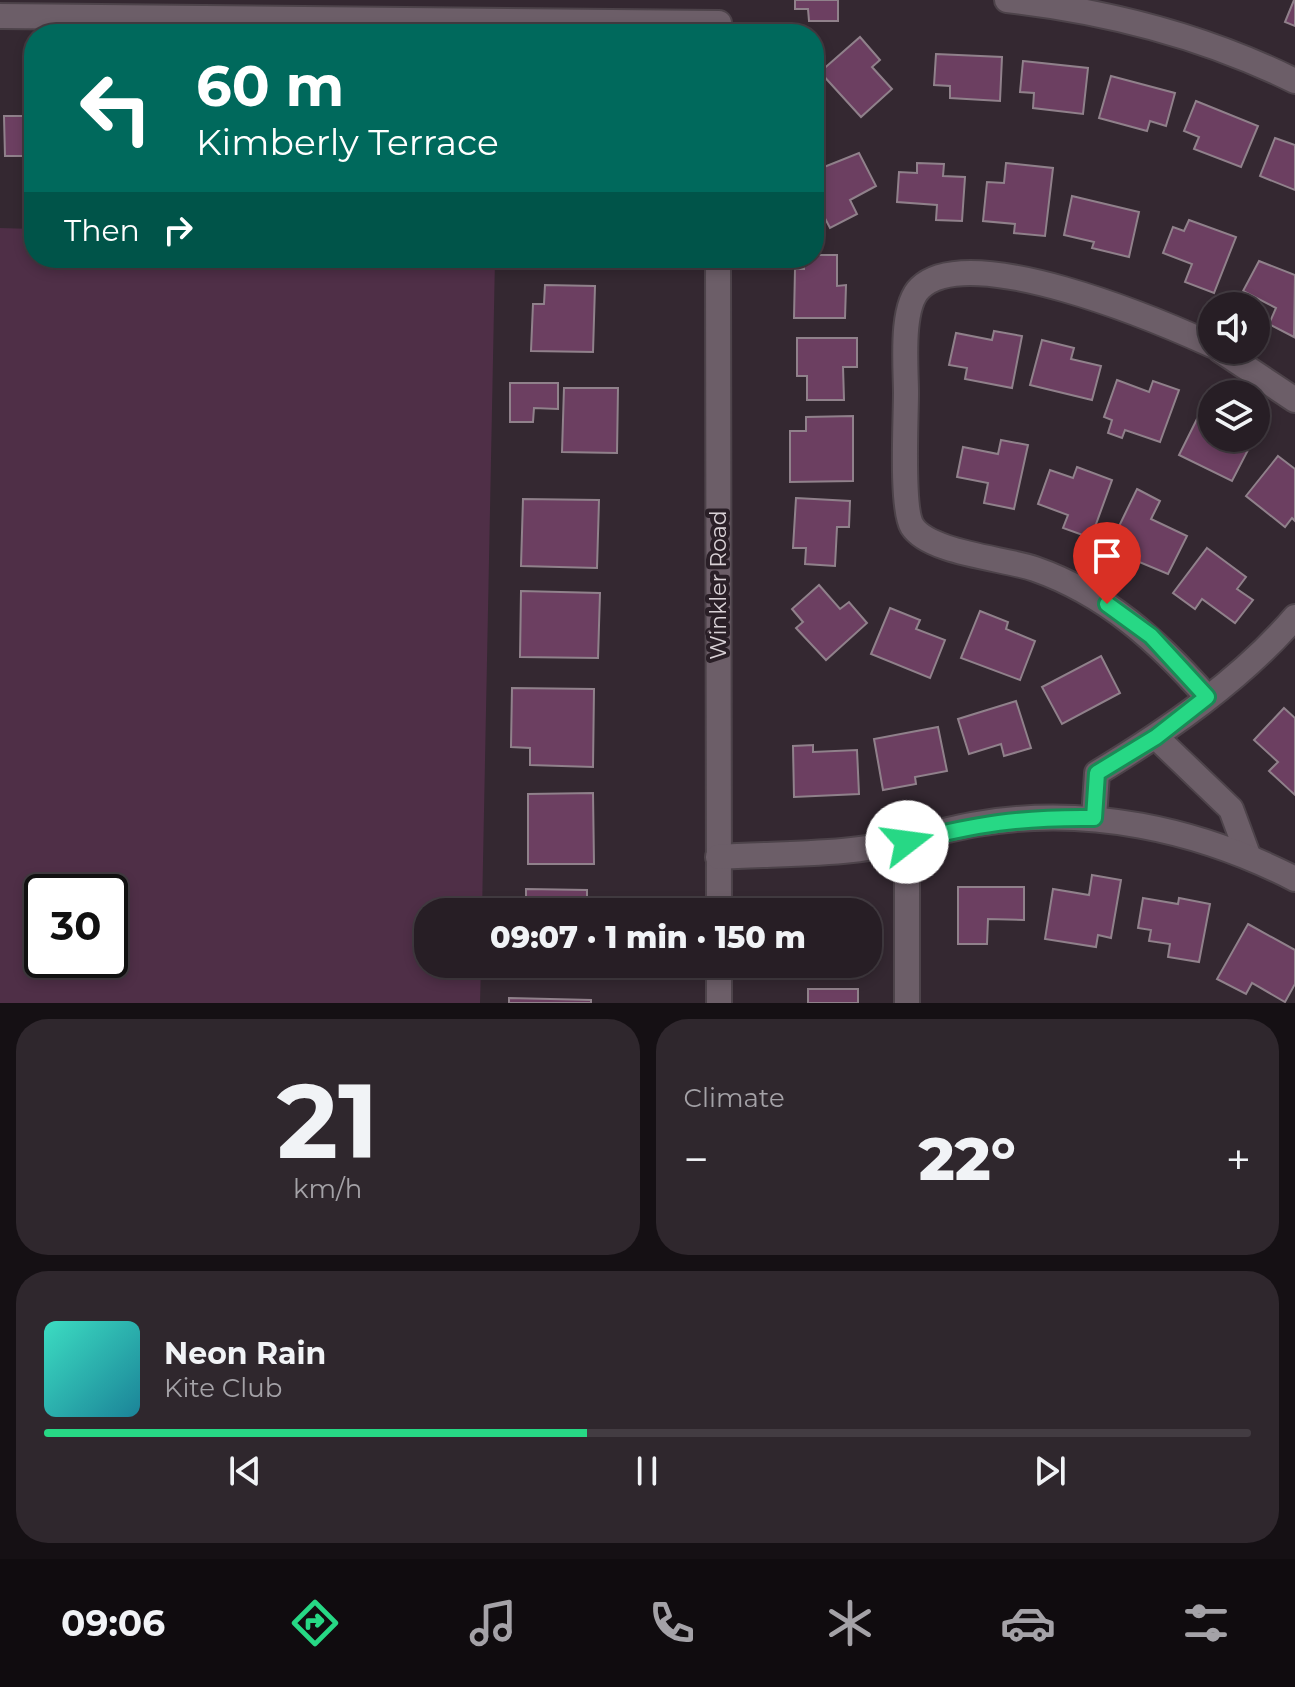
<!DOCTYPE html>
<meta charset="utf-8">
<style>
:root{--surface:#271e25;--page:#2f272d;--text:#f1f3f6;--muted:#a4a2a7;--line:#433c42;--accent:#27d885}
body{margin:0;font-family:Montserrat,sans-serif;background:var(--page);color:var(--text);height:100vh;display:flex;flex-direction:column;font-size:30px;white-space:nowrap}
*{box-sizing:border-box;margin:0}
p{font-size:26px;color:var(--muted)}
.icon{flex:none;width:44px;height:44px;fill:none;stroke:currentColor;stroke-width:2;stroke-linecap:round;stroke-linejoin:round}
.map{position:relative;height:1003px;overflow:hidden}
.sheet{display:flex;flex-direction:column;gap:16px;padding:16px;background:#151014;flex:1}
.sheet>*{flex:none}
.guide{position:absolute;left:24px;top:24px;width:800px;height:244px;border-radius:32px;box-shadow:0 4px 12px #0003,0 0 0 2px var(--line);background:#00695c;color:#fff;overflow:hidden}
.buttons{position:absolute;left:1198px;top:292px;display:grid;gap:16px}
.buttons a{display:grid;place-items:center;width:72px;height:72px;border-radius:50%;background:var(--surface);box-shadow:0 4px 12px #0003,0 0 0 2px var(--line);font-size:40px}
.speed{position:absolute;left:24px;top:874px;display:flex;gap:16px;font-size:40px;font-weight:700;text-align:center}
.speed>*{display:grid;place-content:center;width:104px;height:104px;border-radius:50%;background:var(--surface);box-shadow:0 4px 12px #0003,0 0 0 2px var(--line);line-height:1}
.speed .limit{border:4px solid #111;border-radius:12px;background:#fff;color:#111}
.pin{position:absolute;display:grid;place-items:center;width:68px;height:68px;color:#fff;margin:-82px -34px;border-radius:50% 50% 50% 0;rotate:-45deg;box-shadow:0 0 8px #0007}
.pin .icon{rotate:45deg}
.me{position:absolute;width:88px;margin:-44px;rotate:75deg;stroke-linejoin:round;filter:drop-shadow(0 0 6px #0008)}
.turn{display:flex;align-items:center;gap:28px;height:168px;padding:0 40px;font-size:36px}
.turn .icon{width:104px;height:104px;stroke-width:2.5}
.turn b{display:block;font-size:56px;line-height:68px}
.then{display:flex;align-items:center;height:76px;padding:0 40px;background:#0003;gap:16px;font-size:30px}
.big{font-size:60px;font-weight:800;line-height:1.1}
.sheet .widget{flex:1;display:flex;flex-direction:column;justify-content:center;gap:12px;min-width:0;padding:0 28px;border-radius:32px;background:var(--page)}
.sheet .dial{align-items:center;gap:0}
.dial b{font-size:104px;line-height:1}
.song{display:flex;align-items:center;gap:24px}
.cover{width:96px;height:96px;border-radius:12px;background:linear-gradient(135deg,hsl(170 70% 55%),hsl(190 70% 35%))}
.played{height:8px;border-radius:4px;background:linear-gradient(90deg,var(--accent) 45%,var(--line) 45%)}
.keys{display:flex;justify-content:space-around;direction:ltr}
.heat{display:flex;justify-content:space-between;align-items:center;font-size:44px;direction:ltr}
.sheet .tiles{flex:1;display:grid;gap:16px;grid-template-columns:1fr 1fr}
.widget:last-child{grid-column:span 2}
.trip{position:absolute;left:414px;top:898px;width:468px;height:80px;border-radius:32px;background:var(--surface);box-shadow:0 4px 12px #0003,0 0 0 2px var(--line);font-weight:800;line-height:80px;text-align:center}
.dock{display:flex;height:128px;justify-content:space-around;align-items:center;background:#100c0f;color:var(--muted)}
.dock .icon{width:56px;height:56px}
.dock .active{color:var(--accent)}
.dock b{font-size:36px;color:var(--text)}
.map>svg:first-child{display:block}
</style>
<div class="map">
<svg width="1295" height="1003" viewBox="0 0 1295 1003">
<rect width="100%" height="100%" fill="#342831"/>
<path fill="#4f2f47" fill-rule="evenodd" d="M0,228L34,229V258H495L482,912H428V964H481L480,1003H0ZM42,892H110V960H42Z"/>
<g fill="#6c3f61" stroke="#90818b" stroke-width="2">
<polygon points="795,0 838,0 838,21 809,21 808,9 795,9"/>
<polygon points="1294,0 1295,0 1295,26 1285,22"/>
<polygon points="860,37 880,60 872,67 892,89 861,117 820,72"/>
<polygon points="936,54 1002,57 1000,101 950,98 950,86 934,85"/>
<polygon points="1023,61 1088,68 1083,114 1033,108 1034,93 1020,92"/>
<polygon points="1111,76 1175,93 1166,126 1150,121 1147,131 1099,118"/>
<polygon points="1196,101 1258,126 1241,167 1194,149 1199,137 1184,131"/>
<polygon points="4,116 34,116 34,156 5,156"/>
<polygon points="1275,138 1295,145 1295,190 1260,176"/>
<polygon points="859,153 876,186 850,200 857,214 830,228 814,197 814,171"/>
<polygon points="917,163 944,164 943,176 965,177 962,221 936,220 937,205 897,202 899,172 917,173"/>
<polygon points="1006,163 1053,168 1045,236 1014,233 1015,224 983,221 987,182 1004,183"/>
<polygon points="1072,196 1139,212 1129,257 1092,248 1094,242 1064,235"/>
<polygon points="1189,220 1236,237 1214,293 1185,282 1192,264 1163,253 1173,227 1184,231"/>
<polygon points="814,255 837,255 837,286 846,285 845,318 794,318 795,269 804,269 804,258"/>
<polygon points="1259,261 1295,275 1294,337 1269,324 1276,308 1243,291"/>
<polygon points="545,285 595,286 593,352 531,351 533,304 544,304"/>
<polygon points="994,331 1022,336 1012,388 965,379 967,368 949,365 956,333 992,340"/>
<polygon points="797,338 857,338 857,367 843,367 844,400 807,400 807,376 797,376"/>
<polygon points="1042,340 1074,348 1071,359 1101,366 1092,400 1030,385"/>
<polygon points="1117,380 1149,392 1153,381 1179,390 1160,442 1125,430 1122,438 1108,433 1112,420 1104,417"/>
<polygon points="510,383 558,383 558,409 534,408 533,422 510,422"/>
<polygon points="564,388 618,388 617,453 562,452"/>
<polygon points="1203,407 1212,412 1212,438 1224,438 1248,450 1232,481 1179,455"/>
<polygon points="853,416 853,481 790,482 790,431 806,431 806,417"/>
<polygon points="1001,440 1028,445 1014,509 984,503 988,483 957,477 963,447 998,454"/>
<polygon points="1278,456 1295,469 1295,521 1292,518 1285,527 1246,496"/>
<polygon points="1077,467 1112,480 1091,538 1063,528 1068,515 1038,504 1050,470 1073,478"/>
<polygon points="1137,489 1160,501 1151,519 1187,536 1168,574 1108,549"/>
<polygon points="796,498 850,501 849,527 837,527 835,566 805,564 806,548 793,548"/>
<polygon points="523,499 599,500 597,568 521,566"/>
<polygon points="1207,548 1246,577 1237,589 1253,600 1235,623 1202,599 1195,609 1173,593"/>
<polygon points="819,585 840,609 849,602 867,623 826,660 796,628 803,622 792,609"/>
<polygon points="521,591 600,593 598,658 520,657"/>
<polygon points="890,608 920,620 916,629 945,640 930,678 871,654"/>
<polygon points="980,611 1008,622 1006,629 1035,641 1020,680 961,658"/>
<polygon points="1101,656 1120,693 1062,724 1042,687"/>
<polygon points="512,688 594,689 593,767 530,765 530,748 511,747"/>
<polygon points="1016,701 1031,748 1004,756 1001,744 969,754 958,719"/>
<polygon points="1284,708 1295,718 1295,795 1269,771 1278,762 1254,740"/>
<polygon points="938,727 947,771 915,777 916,784 883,790 874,739"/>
<polygon points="813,745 813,752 857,750 859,794 794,797 793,746"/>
<polygon points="593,793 594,864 528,864 528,794"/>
<polygon points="1092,875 1121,880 1111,938 1098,935 1096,947 1045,939 1053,889 1089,895"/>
<polygon points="958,887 1024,887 1024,920 988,919 987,944 958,944"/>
<polygon points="526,889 587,890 587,912 526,912"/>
<polygon points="1143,898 1178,904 1179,898 1210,904 1199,962 1168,957 1170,944 1149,941 1151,930 1138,928"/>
<polygon points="846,908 846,912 814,912 814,909"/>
<polygon points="1248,924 1295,950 1295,984 1285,1002 1252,983 1246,994 1217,979"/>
<polygon points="525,964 604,964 604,968 525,967"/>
<polygon points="803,964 857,964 857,973 804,974"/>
<rect x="808" y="989" width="50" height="14"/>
<polygon points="509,998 591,1000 591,1003 509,1003"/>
</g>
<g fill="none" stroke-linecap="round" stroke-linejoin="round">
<defs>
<g id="minor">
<path d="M1007,0C1105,11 1206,37 1295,81"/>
<polyline points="0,16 719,23"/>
<polyline points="718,258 719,912"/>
<polyline points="1220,350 1295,400"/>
<path d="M1207,697C1158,641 1106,594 1035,569C1003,558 929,553 912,526C901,507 906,419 906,393C906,367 900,307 920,288C969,240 1157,320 1212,345"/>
<polyline points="1156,737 1231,809 1248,855"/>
<path d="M1094,818L1097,773C1168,730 1241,680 1295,617"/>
<path d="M718,857C762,854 808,855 852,850C895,846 935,831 977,824C1086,805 1198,829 1295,879"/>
<polyline points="719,964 719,1003"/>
<polyline points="907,1003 907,842"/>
</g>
</defs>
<use href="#minor" stroke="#4d434a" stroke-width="28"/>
<use href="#minor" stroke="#6c5e68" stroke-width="24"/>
</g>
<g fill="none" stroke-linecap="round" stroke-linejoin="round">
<defs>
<path id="route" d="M907,842C976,824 1021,817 1094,818L1097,773L1156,737L1207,697L1151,636L1107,604"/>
</defs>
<use href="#route" stroke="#198c56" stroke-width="20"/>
<use href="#route" stroke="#27d885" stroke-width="14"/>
</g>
<g text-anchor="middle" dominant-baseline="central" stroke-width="8" stroke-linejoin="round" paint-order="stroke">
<g font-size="22" fill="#d9d1d6" stroke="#2a1f27">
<text transform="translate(718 585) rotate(-90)">Winkler Road</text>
</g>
</g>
</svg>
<div class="buttons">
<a><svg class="icon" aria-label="sound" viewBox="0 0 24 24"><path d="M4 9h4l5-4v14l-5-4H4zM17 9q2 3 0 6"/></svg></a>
<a><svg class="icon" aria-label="layers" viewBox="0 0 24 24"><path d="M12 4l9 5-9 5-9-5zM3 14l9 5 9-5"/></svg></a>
</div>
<div class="speed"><div class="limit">30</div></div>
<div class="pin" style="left:1107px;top:604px;background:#d93025"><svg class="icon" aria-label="arrive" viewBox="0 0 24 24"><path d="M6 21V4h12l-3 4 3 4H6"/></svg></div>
<svg class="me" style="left:907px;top:842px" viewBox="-20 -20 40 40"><circle r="19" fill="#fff"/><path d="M0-13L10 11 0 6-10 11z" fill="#27d885"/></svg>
<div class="trip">09:07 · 1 min · 150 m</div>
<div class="guide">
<div class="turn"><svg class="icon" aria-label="left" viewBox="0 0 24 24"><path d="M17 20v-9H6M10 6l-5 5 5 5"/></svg><div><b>60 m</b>Kimberly Terrace</div></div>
<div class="then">Then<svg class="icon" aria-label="right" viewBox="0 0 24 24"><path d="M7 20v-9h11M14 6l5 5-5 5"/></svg></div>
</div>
</div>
<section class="sheet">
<div class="tiles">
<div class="widget dial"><b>21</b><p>km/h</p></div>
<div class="widget"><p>Climate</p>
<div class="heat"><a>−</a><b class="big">22°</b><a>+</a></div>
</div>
<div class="widget">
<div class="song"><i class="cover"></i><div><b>Neon Rain</b><p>Kite Club</p></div></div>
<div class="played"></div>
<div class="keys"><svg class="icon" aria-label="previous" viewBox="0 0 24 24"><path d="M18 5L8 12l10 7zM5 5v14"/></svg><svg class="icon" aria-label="pause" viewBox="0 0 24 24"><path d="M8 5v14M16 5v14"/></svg><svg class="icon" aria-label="next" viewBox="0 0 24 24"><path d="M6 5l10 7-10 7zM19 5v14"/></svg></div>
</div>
</div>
</section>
<nav class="dock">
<b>09:06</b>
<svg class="icon active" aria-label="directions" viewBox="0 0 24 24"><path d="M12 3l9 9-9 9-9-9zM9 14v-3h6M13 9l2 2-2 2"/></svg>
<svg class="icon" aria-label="music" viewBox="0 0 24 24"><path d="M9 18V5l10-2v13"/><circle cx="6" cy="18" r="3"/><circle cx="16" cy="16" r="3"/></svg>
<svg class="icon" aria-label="phone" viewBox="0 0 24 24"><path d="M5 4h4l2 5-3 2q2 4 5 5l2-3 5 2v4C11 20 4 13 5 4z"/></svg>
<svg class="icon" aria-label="climate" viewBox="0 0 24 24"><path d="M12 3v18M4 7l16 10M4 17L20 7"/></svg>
<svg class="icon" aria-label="car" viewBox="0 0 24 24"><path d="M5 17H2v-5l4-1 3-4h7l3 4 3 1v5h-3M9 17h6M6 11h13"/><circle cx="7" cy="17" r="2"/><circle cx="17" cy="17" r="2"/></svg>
<svg class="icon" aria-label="filters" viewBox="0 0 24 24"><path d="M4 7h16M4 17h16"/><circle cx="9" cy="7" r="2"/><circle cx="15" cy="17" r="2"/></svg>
</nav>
